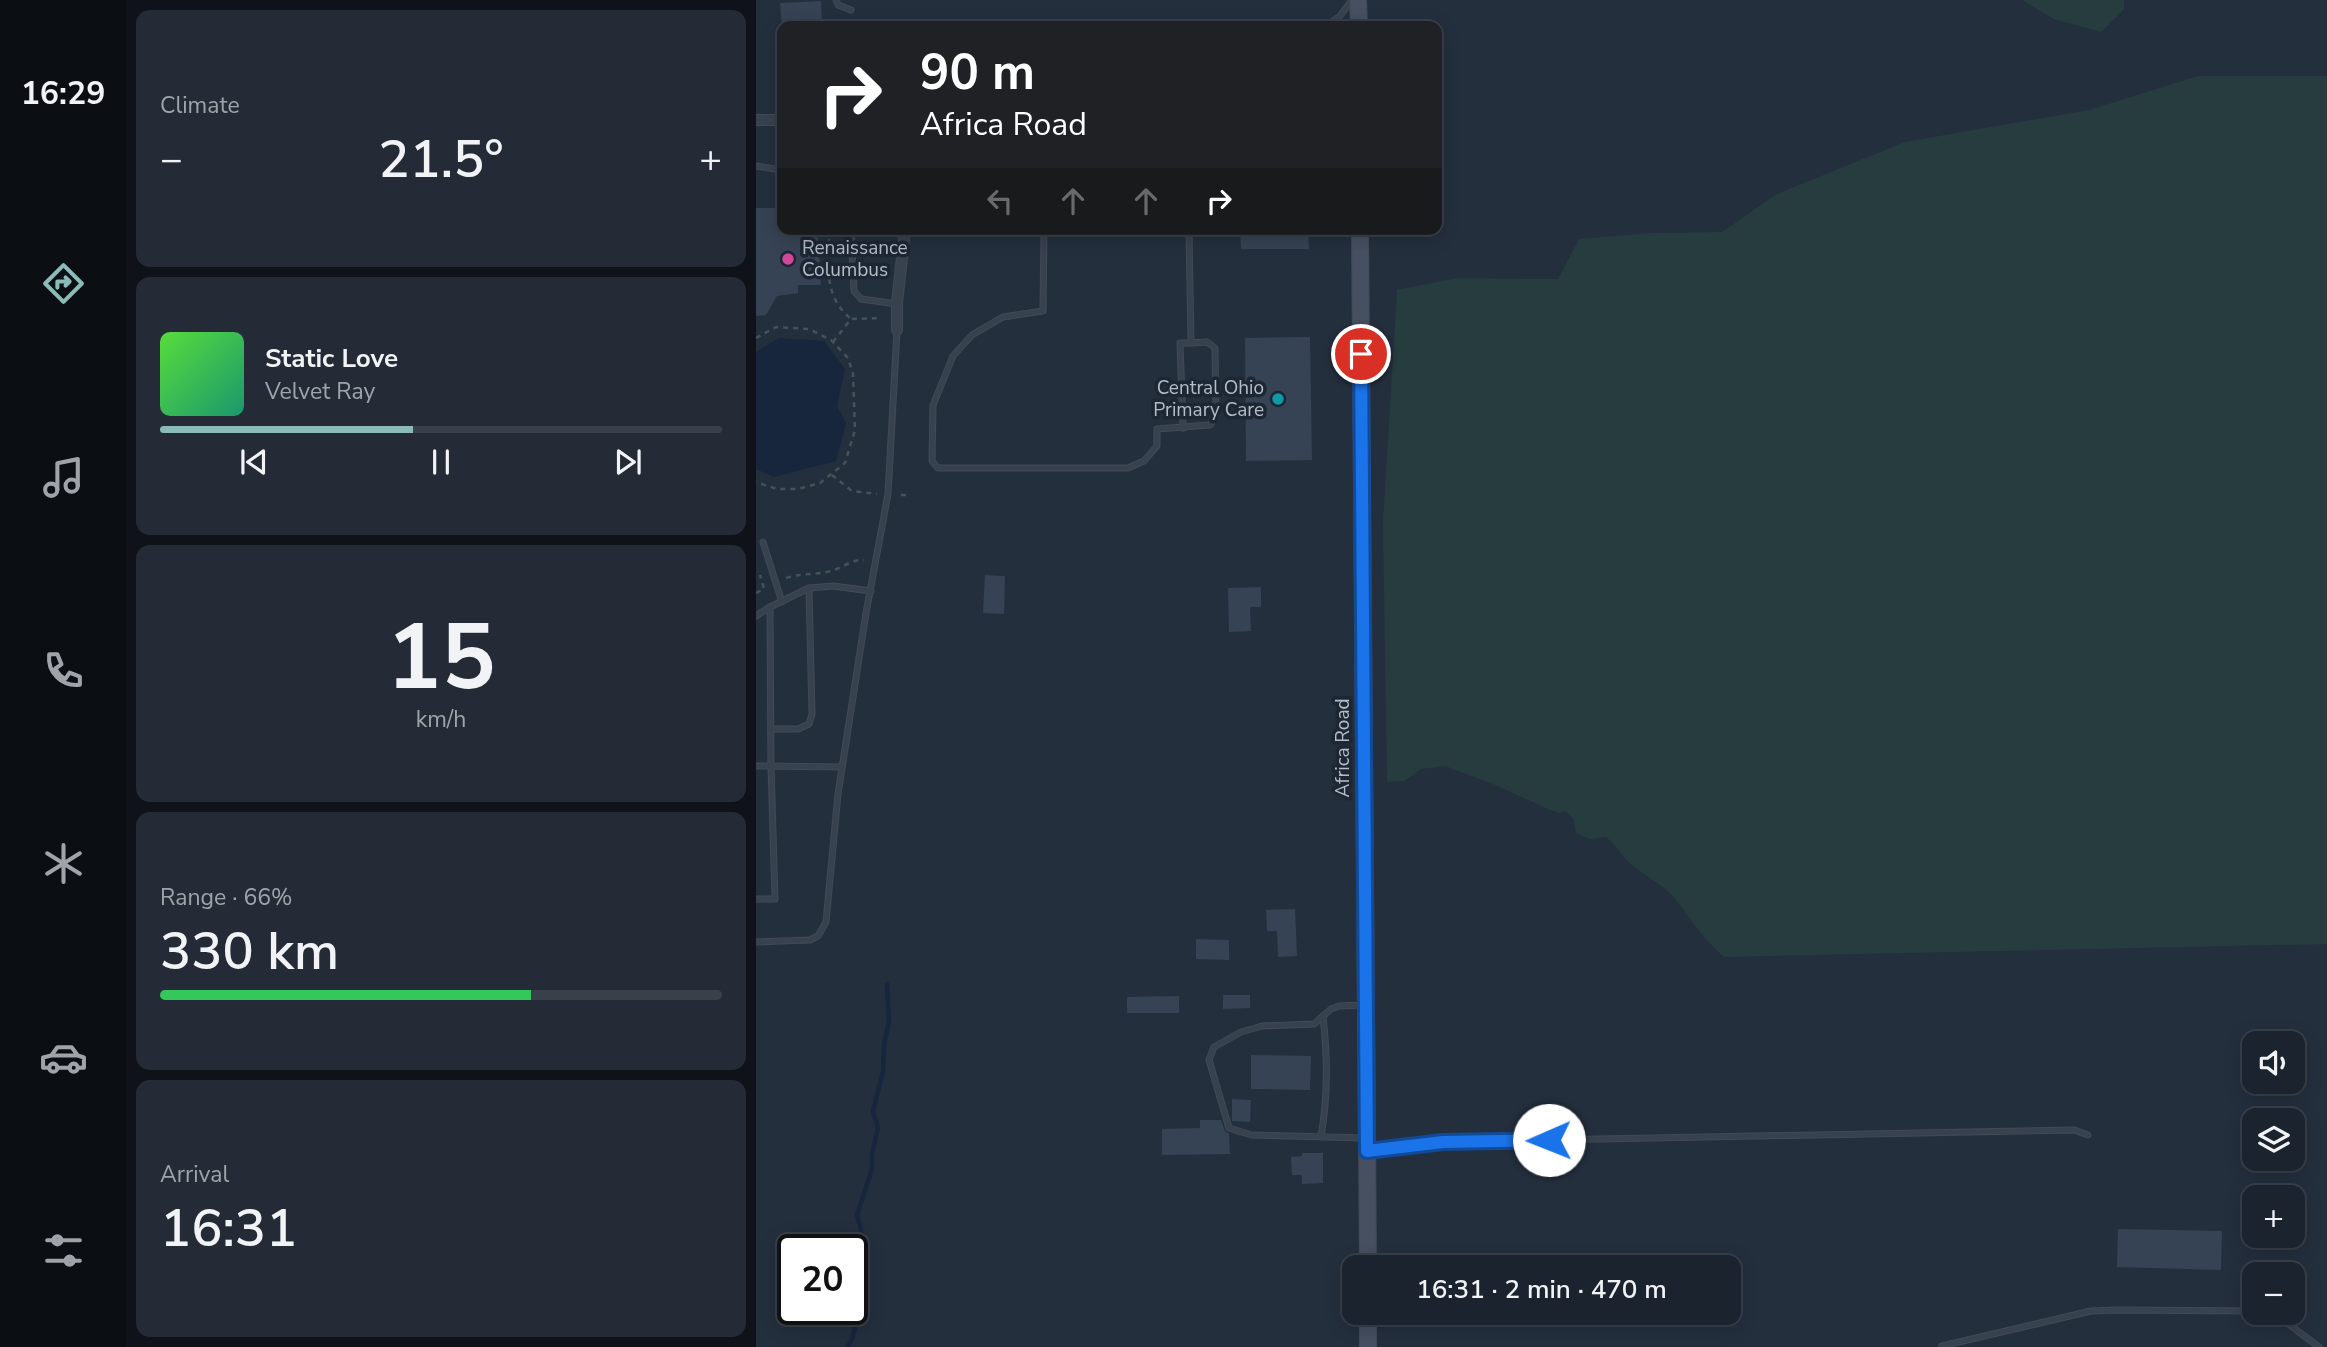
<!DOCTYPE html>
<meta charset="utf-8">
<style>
:root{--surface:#1b232e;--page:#242b36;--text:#f1f3f6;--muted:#a0a4aa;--line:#39404a;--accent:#8bbbb9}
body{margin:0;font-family:"Nunito Sans",sans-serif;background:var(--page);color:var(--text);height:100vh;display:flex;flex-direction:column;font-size:26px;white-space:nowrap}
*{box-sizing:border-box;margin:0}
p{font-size:23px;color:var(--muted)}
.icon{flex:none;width:38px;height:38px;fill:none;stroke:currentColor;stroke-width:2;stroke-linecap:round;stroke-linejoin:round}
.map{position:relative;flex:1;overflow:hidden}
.side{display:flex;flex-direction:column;gap:10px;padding:10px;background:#0f1319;width:630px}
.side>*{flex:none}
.guide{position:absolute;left:21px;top:21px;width:665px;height:214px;border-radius:14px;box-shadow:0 4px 18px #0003,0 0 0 2px var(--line);background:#202124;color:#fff;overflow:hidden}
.fabs{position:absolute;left:1486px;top:1031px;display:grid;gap:14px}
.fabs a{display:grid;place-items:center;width:63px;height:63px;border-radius:14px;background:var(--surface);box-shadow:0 4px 18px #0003,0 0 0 2px var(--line);font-size:35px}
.speed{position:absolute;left:21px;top:1234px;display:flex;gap:14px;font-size:35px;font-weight:700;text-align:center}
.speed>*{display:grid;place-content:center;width:91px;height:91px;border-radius:50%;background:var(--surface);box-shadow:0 4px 18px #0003,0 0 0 2px var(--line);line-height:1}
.speed .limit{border:4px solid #111;border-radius:10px;background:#fff;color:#111}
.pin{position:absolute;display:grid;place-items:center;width:60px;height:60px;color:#fff;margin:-30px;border:4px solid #fff;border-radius:50%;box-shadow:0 2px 7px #0007}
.me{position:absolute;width:77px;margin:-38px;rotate:269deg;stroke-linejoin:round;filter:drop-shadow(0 0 5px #0008)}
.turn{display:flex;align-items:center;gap:24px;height:147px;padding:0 28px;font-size:32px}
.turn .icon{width:91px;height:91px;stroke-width:2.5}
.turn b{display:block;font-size:49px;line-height:60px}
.lanes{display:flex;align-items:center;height:66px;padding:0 28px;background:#0003;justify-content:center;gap:35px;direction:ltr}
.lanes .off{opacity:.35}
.big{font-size:52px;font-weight:600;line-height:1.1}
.side .card{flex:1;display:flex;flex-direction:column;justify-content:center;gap:10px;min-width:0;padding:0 24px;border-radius:14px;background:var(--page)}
.side .dial{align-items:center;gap:0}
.dial b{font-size:91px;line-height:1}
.song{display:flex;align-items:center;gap:21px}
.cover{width:84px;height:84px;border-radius:10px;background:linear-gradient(135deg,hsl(110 70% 55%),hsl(160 70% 35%))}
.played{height:7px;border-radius:4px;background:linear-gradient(90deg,var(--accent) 45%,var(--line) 45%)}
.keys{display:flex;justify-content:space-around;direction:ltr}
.heat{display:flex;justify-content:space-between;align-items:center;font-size:38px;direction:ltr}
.charge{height:10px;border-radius:5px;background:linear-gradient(90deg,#34c759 66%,var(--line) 0)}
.trip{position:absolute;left:586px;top:1255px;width:399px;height:70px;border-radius:14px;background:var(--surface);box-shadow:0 4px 18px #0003,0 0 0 2px var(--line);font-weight:600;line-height:70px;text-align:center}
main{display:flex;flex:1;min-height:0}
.tabs{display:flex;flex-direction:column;width:126px;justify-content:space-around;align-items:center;background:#0b0e12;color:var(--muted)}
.tabs .icon{width:49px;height:49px}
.tabs .active{color:var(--accent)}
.tabs b{font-size:32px;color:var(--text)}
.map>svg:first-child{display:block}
</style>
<main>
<nav class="tabs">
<b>16:29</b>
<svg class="icon active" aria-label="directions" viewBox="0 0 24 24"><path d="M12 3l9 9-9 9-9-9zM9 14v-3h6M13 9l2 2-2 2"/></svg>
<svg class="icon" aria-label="music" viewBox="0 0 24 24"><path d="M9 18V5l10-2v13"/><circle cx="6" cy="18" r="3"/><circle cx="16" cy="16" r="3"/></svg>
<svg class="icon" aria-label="phone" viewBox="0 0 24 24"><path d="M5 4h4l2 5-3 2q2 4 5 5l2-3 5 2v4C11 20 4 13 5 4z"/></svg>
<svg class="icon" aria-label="climate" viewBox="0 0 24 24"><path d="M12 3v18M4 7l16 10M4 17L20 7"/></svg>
<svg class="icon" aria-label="car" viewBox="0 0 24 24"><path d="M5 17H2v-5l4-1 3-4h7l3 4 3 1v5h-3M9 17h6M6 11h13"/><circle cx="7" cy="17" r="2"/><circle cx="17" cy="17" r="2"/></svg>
<svg class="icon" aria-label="filters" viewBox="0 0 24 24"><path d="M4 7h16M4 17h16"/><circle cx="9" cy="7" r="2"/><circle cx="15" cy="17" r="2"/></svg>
</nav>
<section class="side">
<div class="card"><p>Climate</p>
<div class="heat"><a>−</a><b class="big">21.5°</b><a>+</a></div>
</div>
<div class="card">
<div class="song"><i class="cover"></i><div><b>Static Love</b><p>Velvet Ray</p></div></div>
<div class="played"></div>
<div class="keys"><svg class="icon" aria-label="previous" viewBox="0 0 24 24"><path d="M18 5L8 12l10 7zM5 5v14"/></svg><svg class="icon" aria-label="pause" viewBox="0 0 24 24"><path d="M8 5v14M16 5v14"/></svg><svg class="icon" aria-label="next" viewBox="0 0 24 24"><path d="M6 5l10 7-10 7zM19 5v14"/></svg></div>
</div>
<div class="card dial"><b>15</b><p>km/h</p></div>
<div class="card"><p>Range · 66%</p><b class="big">330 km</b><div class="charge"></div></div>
<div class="card"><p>Arrival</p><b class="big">16:31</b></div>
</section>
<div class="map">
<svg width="1571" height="1347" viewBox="0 0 1571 1347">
<rect width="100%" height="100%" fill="#242f3e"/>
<g fill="#263c3f">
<polygon points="1266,0 1368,0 1368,9 1345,32 1298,19"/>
<path d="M1442,76H1571V944L968,957C948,940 935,919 919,899C907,884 890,877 876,865C866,857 862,846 850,837L834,839L820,833L818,821L810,811L803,813L790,808L737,784L689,766L665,769L648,781L631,782L627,522L641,290L702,278L802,279L823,239L896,233L966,232L1021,194L1149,142L1333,110Z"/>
</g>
<polygon fill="#17263c" points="23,338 68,341 89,369 81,406 90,423 80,461 18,477 0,469 0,352"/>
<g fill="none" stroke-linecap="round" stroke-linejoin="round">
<g stroke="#17263c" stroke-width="4.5">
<polyline points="96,1287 103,1274 107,1238 101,1215 116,1169 116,1154 122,1128 117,1111 127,1072 128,1045 133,1021 131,984"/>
<path d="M92,1347C103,1327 101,1310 96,1289"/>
</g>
</g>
<g fill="#364354">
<polygon points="65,1 66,26 26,26 24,3"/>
<polygon points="0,208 26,208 26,229 37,229 37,233 62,234 65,285 42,285 42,293 21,296 10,315 0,316"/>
<polygon points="484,229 552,229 553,249 485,249"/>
<polygon points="554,337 556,460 490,461 489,338"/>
<polygon points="229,575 249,576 248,614 227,613"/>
<polygon points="505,587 505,607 494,607 495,631 473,632 472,588"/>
<polygon points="539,909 541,956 522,957 521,931 511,931 510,910"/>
<polygon points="440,939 473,940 473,960 440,959"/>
<polygon points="467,995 494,995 494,1008 467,1009"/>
<polygon points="423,996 423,1013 371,1013 371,997"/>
<polygon points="495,1055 555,1056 554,1090 495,1089"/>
<polygon points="476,1099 495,1100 494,1122 476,1121"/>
<polygon points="444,1120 465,1120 469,1131 473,1134 474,1154 406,1155 406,1129 444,1128"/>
<polygon points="546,1153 567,1153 567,1183 546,1184 546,1175 536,1175 535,1157 546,1156"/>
<polygon points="1362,1229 1466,1231 1465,1270 1361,1267"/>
</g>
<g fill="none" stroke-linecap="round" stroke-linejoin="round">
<defs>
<g id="lane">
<polyline points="80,0 82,5 95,10"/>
<polyline points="570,26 584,16 596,0"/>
<polyline points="0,166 26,170"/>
<polyline points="95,229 98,291 105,299 141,304"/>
<polyline points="288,229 287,311 247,317 216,335 197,356 177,405 176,461 182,468 372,468 388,461 401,446 401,429 454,425 460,416 459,348 451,342 435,343 433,232 440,229"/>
<polyline points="224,231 288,231"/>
<polyline points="427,428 424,343 435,343"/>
<polyline points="7,542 26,602"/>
<polyline points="14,607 53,588 77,586 115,591"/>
<polyline points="0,616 14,607 15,766 19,899 0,899"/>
<polyline points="15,729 42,729 53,724 56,714 53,588"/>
<polyline points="0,766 86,767"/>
<polyline points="0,942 54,940 62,936 70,922 82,794 110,613 132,494 141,331"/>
<path d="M565,1137C572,1096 572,1059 567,1017"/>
<polyline points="608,1138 495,1135 473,1128 453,1060 458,1047 485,1032 506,1026 558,1024 575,1009 583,1006 608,1005"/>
<polyline points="614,1150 687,1142 1318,1130 1332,1135"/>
<polyline points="1511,1312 1522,1316 1563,1347"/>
<polyline points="1186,1346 1335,1311 1360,1310 1498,1311"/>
</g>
<g id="street">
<polyline points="0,120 26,120"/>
<polyline points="141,330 141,304 149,229"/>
</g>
<g id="secondary">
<polyline points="602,0 603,26"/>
<polyline points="604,229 612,1267"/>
<polyline points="612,1312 612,1347"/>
</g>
</defs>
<use href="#lane" stroke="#414a57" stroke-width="7"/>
<use href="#street" stroke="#414a57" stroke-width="12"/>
<use href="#secondary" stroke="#414a57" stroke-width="18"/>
<g stroke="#3f5557" stroke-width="2.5" stroke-dasharray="5 5" stroke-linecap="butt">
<polyline points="26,181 24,190 26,191"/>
<path d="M73,229C73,264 66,295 95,319"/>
<polyline points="0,338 20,327 53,329 75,340 92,358 97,374 99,430 89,463 64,483 42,489 21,489 0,482"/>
<polyline points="77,342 95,319 125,318"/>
<polyline points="76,475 96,491 121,494"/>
<polyline points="145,495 152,495"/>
<path d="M30,578C45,573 60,575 75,571C86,568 96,559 108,560"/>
<polyline points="0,593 8,589 4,575"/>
</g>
<use href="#lane" stroke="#38414e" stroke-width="5"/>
<use href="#street" stroke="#38414e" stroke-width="10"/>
<use href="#secondary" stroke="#465061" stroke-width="16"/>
</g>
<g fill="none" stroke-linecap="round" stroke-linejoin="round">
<defs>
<polyline id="route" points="605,354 611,1151 687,1142 793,1140"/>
</defs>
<use href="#route" stroke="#114b97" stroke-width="18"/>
<use href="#route" stroke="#1a73e8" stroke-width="12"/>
</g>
<circle fill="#d1479c" stroke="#1d2633" stroke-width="2.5" cx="32" cy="259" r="7"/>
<circle fill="#0f9aa8" stroke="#1d2633" stroke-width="2.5" cx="522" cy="399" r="7"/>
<g text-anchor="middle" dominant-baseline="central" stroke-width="7" stroke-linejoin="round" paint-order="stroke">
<g font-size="19" fill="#b4bcc9" stroke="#1d2633" text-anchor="start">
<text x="46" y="248">Renaissance<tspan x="46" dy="22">Columbus</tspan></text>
<text x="508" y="388" text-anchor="end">Central Ohio<tspan x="508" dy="22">Primary Care</tspan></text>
</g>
<g font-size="19" fill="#b4bcc9" stroke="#1d2633">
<text transform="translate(587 748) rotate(-90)">Africa Road</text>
</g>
</g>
</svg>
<div class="fabs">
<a><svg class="icon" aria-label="sound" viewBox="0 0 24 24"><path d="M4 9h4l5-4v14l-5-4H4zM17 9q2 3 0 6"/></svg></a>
<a><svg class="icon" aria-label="layers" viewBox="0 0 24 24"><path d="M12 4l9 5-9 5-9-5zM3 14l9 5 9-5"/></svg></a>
<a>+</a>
<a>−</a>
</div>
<div class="speed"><div class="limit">20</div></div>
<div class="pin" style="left:605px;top:354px;background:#d93025"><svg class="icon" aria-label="arrive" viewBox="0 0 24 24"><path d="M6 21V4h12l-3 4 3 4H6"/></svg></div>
<svg class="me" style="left:793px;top:1140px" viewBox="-20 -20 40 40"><circle r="19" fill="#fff"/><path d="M0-13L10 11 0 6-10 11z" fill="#1a73e8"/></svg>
<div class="trip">16:31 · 2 min · 470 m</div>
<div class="guide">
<div class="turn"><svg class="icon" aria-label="right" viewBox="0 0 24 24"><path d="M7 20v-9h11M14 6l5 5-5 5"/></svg><div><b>90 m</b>Africa Road</div></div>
<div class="lanes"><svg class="icon off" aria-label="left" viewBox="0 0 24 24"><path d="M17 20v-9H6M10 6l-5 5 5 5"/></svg><svg class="icon off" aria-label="ahead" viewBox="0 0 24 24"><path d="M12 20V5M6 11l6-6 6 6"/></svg><svg class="icon off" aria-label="ahead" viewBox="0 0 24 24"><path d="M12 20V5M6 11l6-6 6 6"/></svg><svg class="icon" aria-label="right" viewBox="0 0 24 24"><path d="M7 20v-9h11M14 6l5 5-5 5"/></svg></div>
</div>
</div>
</main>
